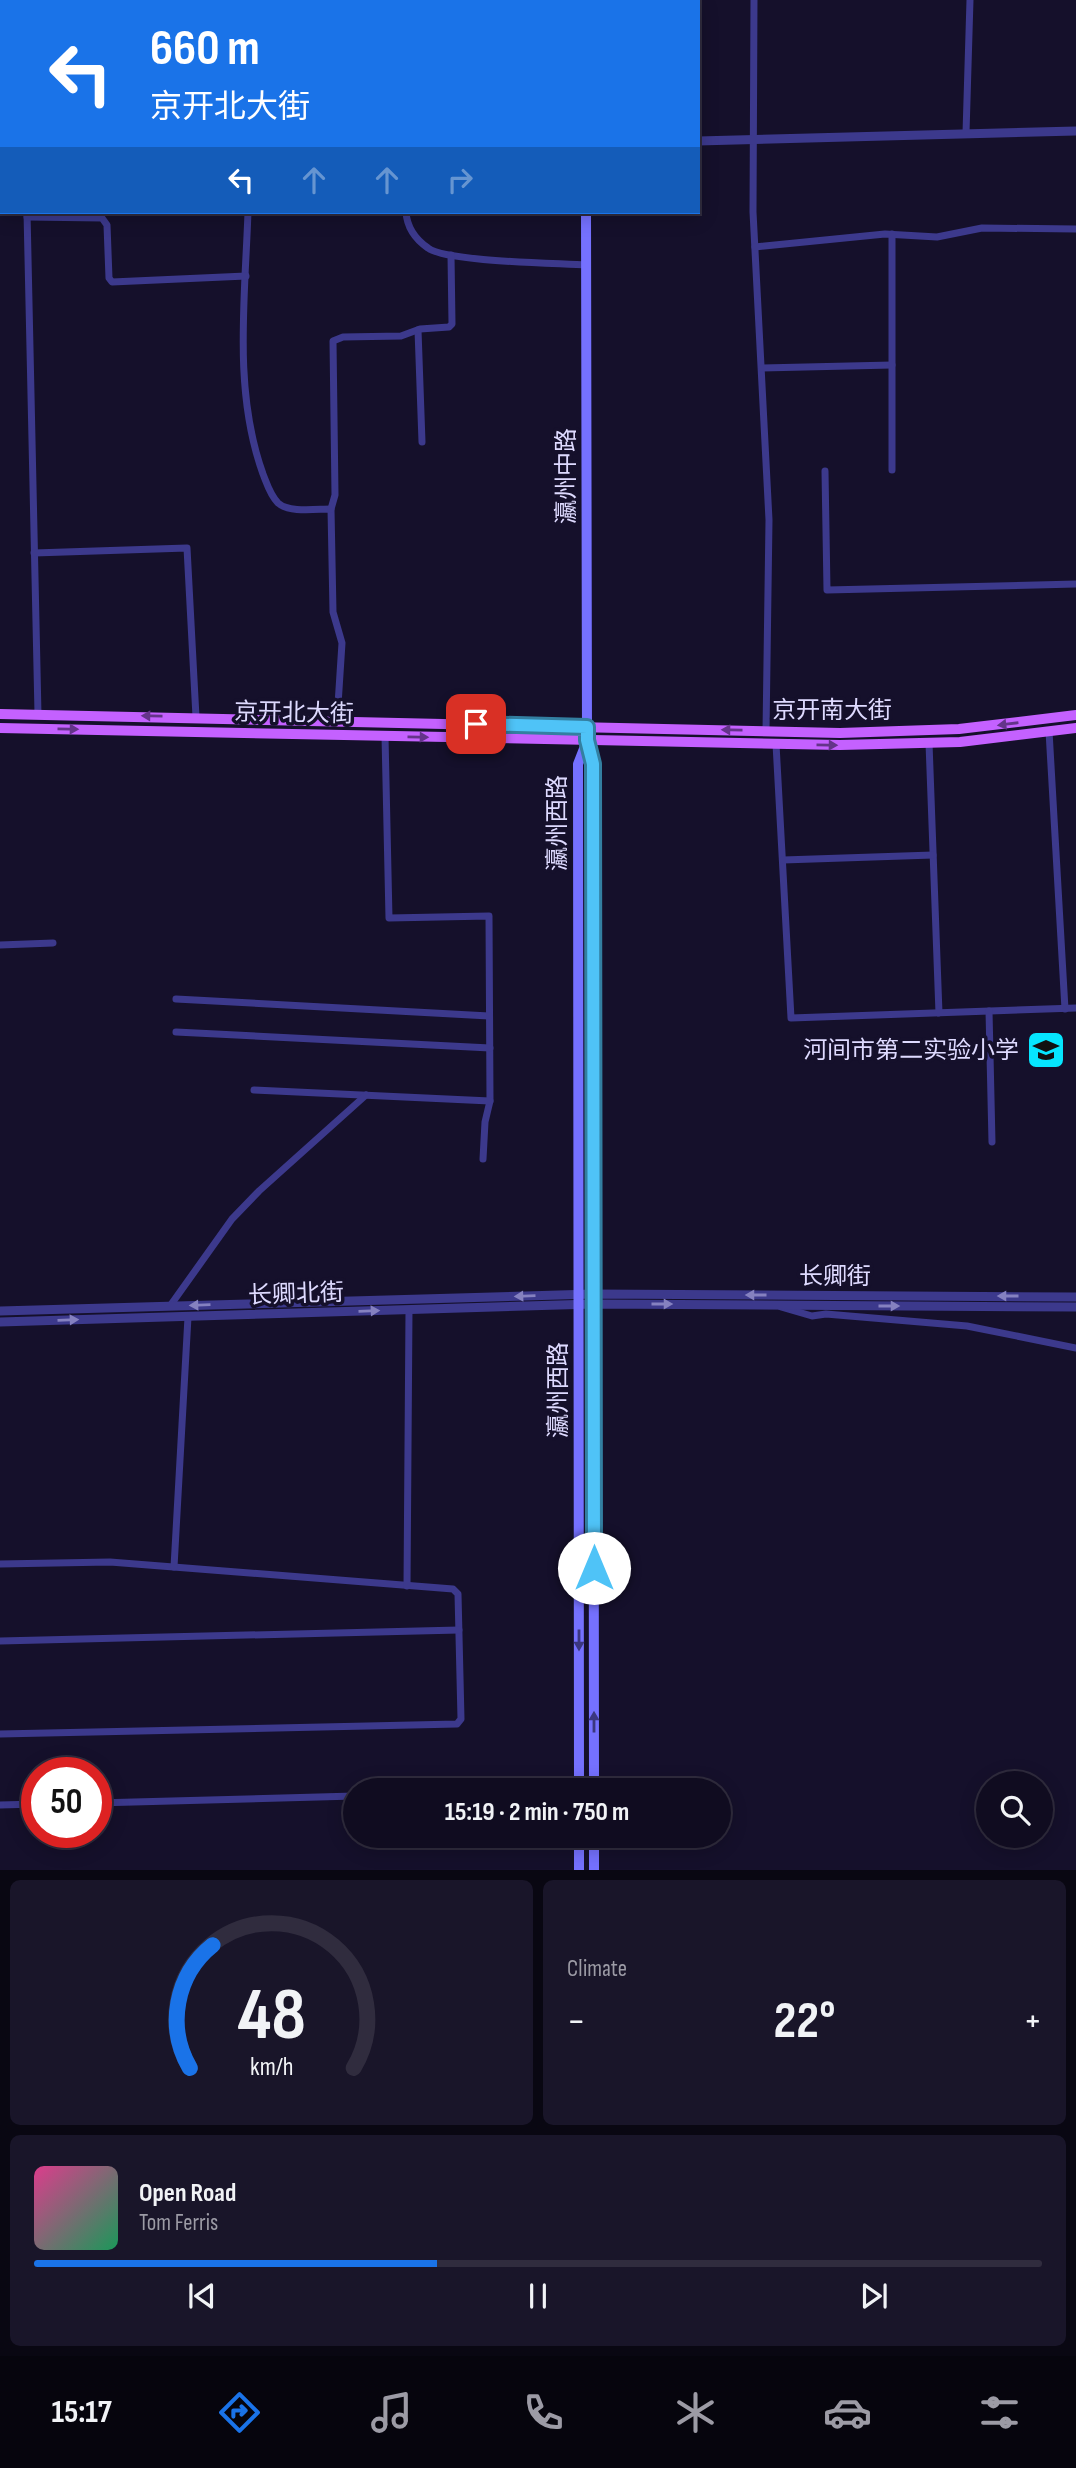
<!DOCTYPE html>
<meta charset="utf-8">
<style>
:root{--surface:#100c20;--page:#191529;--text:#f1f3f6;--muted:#9c9ba5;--line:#302c3e;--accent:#1a73e8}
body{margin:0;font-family:"Sofia Sans Condensed","Noto Sans SC",sans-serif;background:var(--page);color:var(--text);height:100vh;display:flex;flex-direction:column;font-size:26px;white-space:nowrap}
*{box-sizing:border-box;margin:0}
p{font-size:23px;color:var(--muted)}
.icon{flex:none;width:38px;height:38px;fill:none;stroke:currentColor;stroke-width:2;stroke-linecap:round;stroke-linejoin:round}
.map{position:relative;height:1870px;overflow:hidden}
.side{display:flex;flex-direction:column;gap:10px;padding:10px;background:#090712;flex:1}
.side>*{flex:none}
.hud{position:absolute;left:0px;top:0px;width:700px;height:214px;box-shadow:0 4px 18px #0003,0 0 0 2px var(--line);background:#1a73e8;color:#fff;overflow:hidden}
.fabs{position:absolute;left:976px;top:1771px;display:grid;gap:14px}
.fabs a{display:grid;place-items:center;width:77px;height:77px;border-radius:50%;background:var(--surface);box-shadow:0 4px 18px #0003,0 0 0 2px var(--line);font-size:35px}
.speed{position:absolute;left:21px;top:1757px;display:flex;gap:14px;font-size:35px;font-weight:700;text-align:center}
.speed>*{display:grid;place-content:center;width:91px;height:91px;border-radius:50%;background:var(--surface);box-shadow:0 4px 18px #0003,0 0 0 2px var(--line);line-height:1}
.speed .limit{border:10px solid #d22;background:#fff;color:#111}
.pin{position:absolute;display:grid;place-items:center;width:60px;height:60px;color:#fff;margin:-30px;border-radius:14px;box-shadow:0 4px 10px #0006}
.me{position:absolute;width:77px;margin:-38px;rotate:0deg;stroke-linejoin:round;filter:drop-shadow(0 0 5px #0008)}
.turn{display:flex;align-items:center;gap:24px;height:147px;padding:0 35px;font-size:32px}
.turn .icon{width:91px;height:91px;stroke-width:2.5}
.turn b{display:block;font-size:49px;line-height:60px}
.lanes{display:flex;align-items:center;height:66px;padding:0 35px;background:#0003;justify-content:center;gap:35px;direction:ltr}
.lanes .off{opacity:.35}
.big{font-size:52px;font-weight:700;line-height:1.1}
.side .card{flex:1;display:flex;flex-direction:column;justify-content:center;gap:10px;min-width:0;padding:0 24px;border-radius:10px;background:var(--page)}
.side .dial{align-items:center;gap:0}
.dial svg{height:182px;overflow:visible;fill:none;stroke:var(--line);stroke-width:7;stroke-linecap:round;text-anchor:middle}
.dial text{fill:var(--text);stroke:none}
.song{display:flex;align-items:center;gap:21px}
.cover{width:84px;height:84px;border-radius:10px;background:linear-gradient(135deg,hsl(330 70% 55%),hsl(150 70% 35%))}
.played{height:7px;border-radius:4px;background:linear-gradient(90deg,var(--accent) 40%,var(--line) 40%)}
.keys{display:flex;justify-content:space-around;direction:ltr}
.heat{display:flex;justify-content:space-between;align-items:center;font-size:38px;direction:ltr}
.side .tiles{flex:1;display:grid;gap:10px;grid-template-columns:1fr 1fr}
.card:last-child{grid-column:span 2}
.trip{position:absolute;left:343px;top:1778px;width:388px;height:70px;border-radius:35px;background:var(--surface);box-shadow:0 4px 18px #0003,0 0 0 2px var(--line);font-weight:700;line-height:70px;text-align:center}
.tabs{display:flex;height:112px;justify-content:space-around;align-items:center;background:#06050d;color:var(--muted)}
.tabs .icon{width:49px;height:49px}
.tabs .selected{color:var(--accent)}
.tabs b{font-size:32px;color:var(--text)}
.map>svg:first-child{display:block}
</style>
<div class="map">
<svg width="1076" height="1870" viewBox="0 0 1076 1870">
<rect width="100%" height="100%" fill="#15102b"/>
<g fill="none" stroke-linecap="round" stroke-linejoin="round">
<g stroke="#3c398c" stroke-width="7">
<polyline points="754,0 753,212 769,520 766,731"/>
<polyline points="966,133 970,0"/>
<polyline points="0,190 2,190"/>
<polyline points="27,212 38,714"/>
<path d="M248,212C245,299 233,391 263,474C267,484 270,495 278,503C289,513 316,509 331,509L333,612L342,643L337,720"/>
<path d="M406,212C407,227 415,239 428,248C447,262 557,263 586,265"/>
<polyline points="27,217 102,218 107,225 109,278 112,282 246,276"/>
<polyline points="755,247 885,234 937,237 982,228 1076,229"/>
<polyline points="418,330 422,442"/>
<polyline points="762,368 892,365"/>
<polyline points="892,470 892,234"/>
<polyline points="825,471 827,590 1076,584"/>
<polyline points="331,509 335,495 333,341 343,337 401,336 420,329 449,327 452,324 451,255"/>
<polyline points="34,553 187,548 196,717"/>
<polyline points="1049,731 1065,1009"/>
<polyline points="385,736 389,918 489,916 490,1101 485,1122 483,1159"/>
<polyline points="929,743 939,1013"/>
<polyline points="776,744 791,1018 1076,1008"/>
<polyline points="783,860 933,855"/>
<polyline points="0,945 53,943"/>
<polyline points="176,999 489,1016"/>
<polyline points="989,1011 992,1142"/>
<polyline points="176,1032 490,1048"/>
<polyline points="254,1090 490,1101"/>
<polyline points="170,1306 232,1219 259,1191 366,1095"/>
<polyline points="781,1307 812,1316 826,1314 967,1326 1076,1348"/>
<polyline points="0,1564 110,1562 453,1589 458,1594 461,1719 457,1724 0,1734"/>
<polyline points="174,1567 188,1317"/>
<polyline points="407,1586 409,1310"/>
<polyline points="0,1641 459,1630"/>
<polyline points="96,1803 355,1796"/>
<polyline points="0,1805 37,1804"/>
</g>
<g stroke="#3c398c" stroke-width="9">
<polyline points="391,2 391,0"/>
<polyline points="698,141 1076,131"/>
<polyline points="0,154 2,154"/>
<polyline points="0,1311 593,1294 1076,1297"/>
<polyline points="0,1322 593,1304 1076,1307"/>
</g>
<g stroke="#7571ff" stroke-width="10">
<polyline points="590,2 590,0"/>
<polyline points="586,212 587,740 593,764 594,1790"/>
<polyline points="579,1790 578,764 587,741"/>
<polyline points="579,1836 579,1870"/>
<polyline points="594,1836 594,1870"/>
</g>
<g stroke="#c461ff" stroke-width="10">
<polyline points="0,714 840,733 959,729 1076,715"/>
<polyline points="0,728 840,745 960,742 1076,728"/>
</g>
</g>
<defs><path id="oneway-solid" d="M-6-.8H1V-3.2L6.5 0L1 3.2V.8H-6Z" transform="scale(1.75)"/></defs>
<g fill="#64348a">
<use href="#oneway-solid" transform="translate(152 716) rotate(-179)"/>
<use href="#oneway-solid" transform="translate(1008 724) rotate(173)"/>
<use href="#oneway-solid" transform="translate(68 729) rotate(1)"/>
<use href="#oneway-solid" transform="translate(732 730) rotate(-179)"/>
<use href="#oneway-solid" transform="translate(418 737) rotate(1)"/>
<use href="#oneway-solid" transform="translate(827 745) rotate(1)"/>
</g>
<g fill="#8581c0">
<use href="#oneway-solid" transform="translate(756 1295) rotate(-180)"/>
<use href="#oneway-solid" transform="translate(525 1296) rotate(178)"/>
<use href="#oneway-solid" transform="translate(1008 1296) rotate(-180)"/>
<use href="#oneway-solid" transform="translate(662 1304)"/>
<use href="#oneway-solid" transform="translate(200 1305) rotate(178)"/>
<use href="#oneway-solid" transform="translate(889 1306)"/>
<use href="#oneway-solid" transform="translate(369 1311) rotate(-2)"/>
<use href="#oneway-solid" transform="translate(68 1320) rotate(-2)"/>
</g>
<g fill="#3b3780">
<use href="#oneway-solid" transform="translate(579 1640) rotate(90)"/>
<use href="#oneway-solid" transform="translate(594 1722) rotate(-90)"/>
</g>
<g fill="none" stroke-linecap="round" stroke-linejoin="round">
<defs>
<polyline id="route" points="476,724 587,727 587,740 593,764 594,1568"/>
</defs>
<use href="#route" stroke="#337fa1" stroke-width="18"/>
<use href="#route" stroke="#4fc3f7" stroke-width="12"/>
</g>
<defs>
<symbol id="school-square" viewBox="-11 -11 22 22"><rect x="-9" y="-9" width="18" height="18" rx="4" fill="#06e6ff" stroke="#15102b"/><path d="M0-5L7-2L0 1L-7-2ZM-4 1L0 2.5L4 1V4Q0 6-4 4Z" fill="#111"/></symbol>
</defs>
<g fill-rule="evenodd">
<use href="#school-square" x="1024" y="1028" width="44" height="44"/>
</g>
<g text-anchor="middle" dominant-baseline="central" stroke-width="7" stroke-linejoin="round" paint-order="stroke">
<g font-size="24" fill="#dedaff" stroke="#15102b">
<text transform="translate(566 476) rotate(-90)">瀛州中路</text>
<text x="832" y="710">京开南大街</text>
<text transform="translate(294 713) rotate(1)">京开北大街</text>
<text transform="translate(557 823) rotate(-90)">瀛州西路</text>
<text x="835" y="1276">长卿街</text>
<text transform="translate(296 1294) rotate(-2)">长卿北街</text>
<text transform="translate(558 1390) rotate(-90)">瀛州西路</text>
</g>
<g font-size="24" fill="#dedaff" stroke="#15102b" text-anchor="end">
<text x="1019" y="1050">河间市第二实验小学</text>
</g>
</g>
</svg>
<div class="fabs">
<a><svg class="icon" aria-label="search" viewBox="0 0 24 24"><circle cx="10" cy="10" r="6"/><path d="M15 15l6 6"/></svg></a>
</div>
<div class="speed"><div class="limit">50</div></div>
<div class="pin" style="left:476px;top:724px;background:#d93025"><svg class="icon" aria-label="arrive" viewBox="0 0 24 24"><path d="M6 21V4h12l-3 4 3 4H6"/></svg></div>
<svg class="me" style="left:594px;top:1568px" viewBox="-20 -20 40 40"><circle r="19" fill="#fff"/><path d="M0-13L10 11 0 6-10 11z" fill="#4fc3f7"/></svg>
<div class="trip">15:19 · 2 min · 750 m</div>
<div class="hud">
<div class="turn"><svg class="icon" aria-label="left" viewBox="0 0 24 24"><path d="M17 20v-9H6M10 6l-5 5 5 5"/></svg><div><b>660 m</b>京开北大街</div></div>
<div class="lanes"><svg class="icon" aria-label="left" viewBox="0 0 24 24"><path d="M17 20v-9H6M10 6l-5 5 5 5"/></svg><svg class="icon off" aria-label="ahead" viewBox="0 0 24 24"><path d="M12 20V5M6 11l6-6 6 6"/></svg><svg class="icon off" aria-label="ahead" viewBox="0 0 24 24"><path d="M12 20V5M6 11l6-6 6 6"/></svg><svg class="icon off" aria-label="right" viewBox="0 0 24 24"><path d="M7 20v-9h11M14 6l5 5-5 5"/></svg></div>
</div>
</div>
<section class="side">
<div class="tiles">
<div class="card dial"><svg viewBox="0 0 100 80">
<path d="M14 69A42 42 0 1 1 86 69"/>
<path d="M14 69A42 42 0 0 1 24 15" stroke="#1a73e8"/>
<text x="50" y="56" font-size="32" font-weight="700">48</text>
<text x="50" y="72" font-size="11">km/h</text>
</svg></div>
<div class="card"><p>Climate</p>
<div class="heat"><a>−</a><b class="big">22°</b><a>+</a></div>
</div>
<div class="card">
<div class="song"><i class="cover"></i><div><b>Open Road</b><p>Tom Ferris</p></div></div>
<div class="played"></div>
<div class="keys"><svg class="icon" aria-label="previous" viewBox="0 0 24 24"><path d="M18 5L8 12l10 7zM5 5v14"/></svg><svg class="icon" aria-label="pause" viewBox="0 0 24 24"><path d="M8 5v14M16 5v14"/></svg><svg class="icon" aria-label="next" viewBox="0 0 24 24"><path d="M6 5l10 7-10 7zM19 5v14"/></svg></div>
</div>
</div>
</section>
<nav class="tabs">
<b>15:17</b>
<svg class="icon selected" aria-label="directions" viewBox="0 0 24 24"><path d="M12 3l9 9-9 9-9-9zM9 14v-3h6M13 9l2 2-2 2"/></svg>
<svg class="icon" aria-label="music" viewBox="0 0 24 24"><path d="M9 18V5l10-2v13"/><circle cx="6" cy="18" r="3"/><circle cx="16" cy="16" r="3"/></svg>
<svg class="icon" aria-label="phone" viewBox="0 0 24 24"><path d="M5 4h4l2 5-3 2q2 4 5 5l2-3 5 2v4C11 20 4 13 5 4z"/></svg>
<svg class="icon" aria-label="climate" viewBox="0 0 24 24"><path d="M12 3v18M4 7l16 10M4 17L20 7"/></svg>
<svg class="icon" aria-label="car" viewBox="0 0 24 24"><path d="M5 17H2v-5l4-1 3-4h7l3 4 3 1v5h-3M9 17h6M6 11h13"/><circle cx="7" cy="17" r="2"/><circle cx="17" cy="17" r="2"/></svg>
<svg class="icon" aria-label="filters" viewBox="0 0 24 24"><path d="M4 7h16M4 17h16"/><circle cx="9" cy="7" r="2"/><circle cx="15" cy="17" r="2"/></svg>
</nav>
